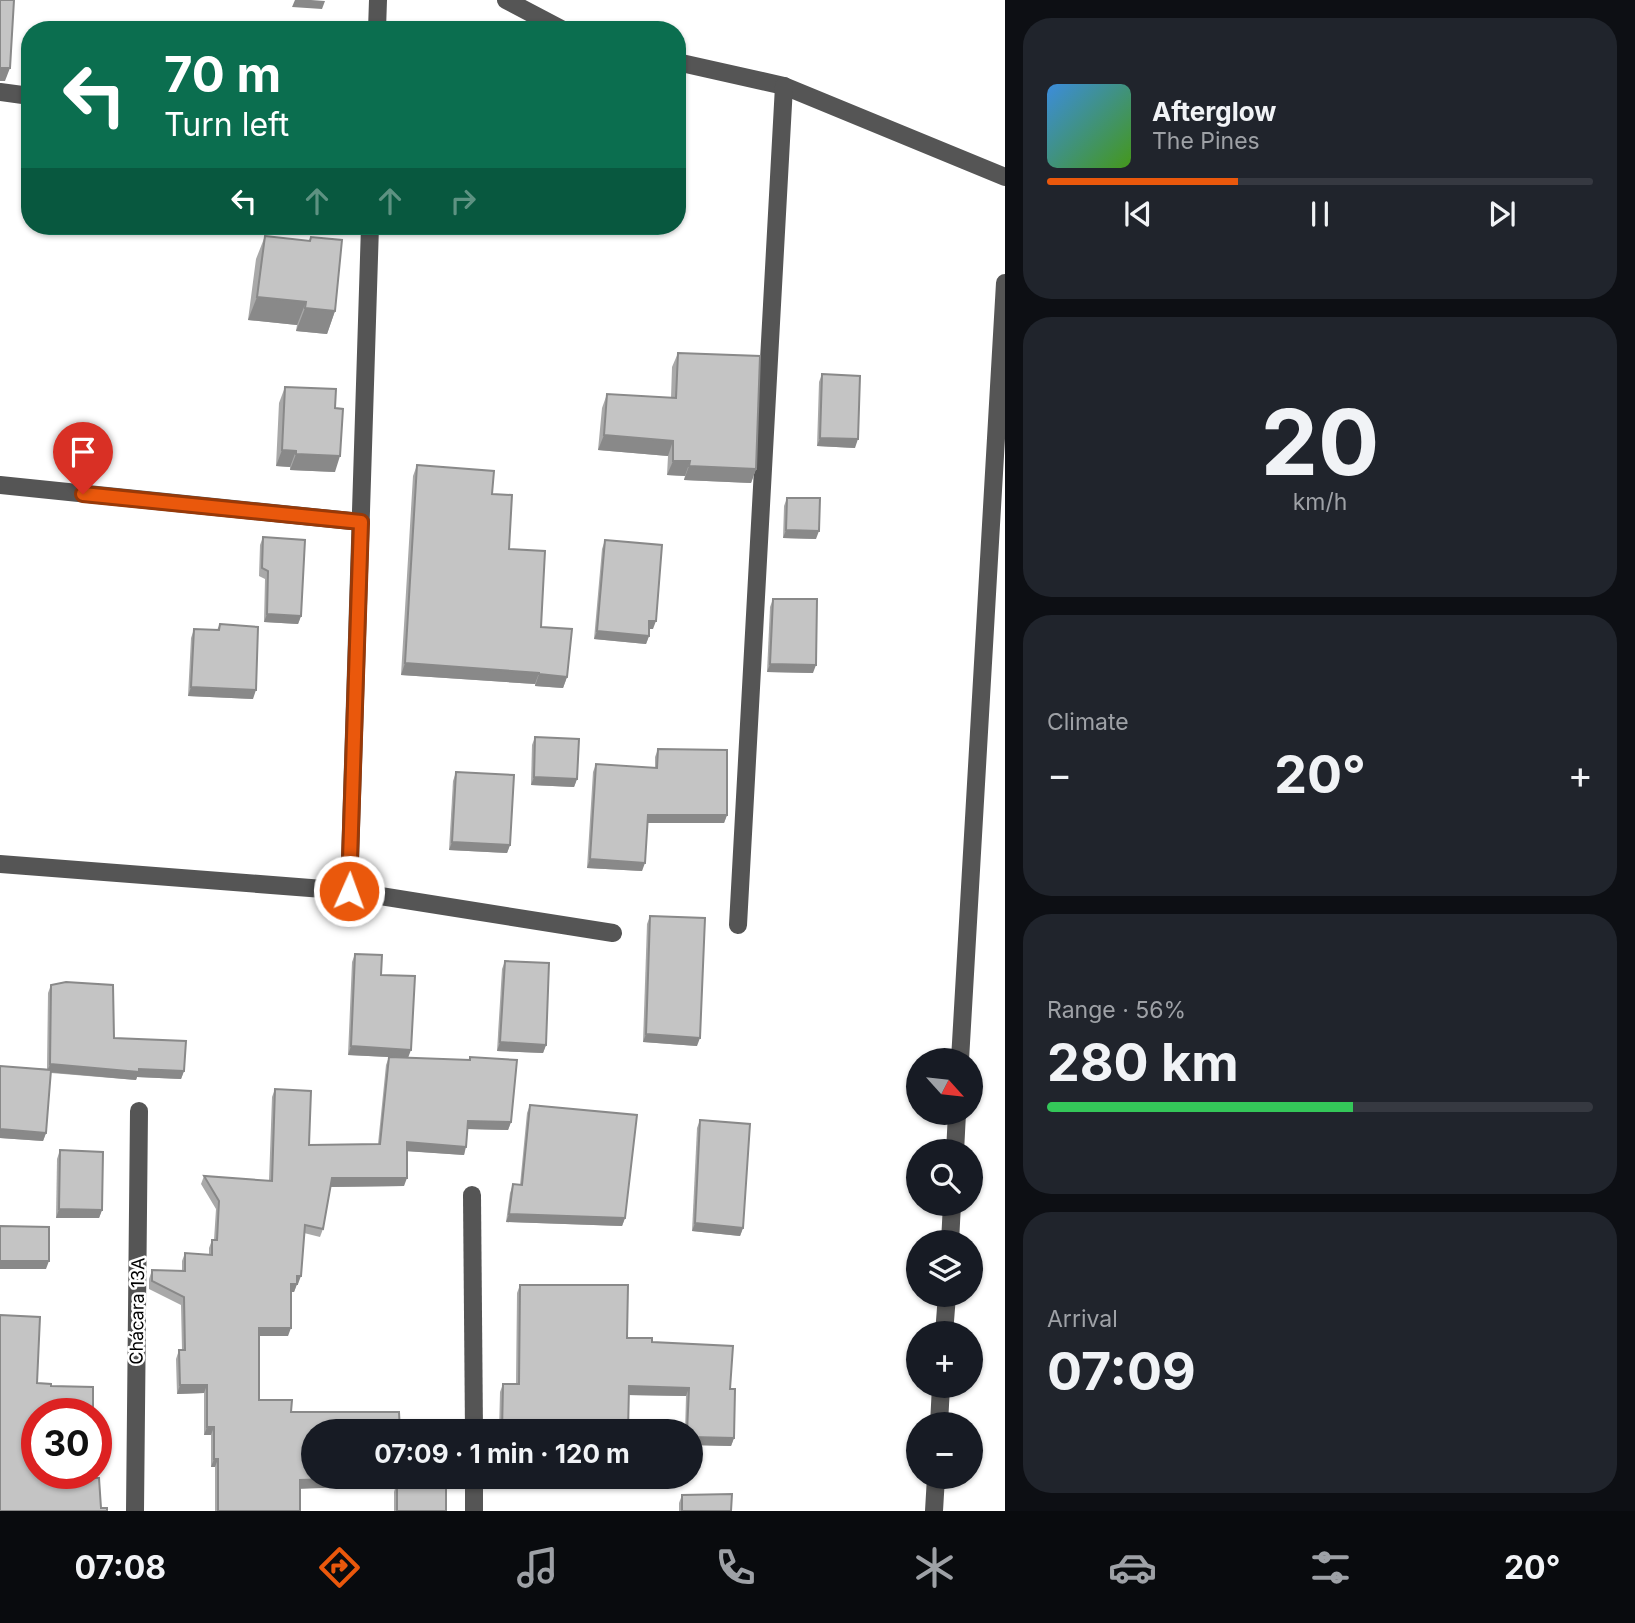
<!DOCTYPE html>
<meta charset="utf-8">
<style>
:root{--surface:#171b24;--page:#20242c;--text:#f1f3f6;--muted:#9ea1a6;--line:#363941;--accent:#ea580c}
body{margin:0;font-family:Inter,sans-serif;background:var(--page);color:var(--text);height:100vh;display:flex;flex-direction:column;font-size:26px;white-space:nowrap}
*{box-sizing:border-box;margin:0}
p{font-size:23px;color:var(--muted)}
.icon{flex:none;width:38px;height:38px;fill:none;stroke:currentColor;stroke-width:2;stroke-linecap:round;stroke-linejoin:round}
.map{position:relative;flex:1;overflow:hidden}
.details{display:flex;flex-direction:column;gap:18px;padding:18px;background:#0d0f14;width:630px}
.details>*{flex:none}
.top-card{position:absolute;left:21px;top:21px;width:665px;height:214px;border-radius:28px;box-shadow:0 2px 5px #0004;background:#0b6e4f;color:#fff;overflow:hidden}
.needle{width:46px;rotate:117deg}
.tools{position:absolute;left:906px;top:1048px;display:grid;gap:14px}
.tools a{display:grid;place-items:center;width:77px;height:77px;border-radius:50%;background:var(--surface);box-shadow:0 2px 5px #0004;font-size:35px}
.speed{position:absolute;left:21px;top:1398px;display:flex;gap:14px;font-size:35px;font-weight:700;text-align:center}
.speed>*{display:grid;place-content:center;width:91px;height:91px;border-radius:50%;background:var(--surface);box-shadow:0 2px 5px #0004;line-height:1}
.speed .limit{border:10px solid #d22;background:#fff;color:#111}
.pin{position:absolute;display:grid;place-items:center;width:60px;height:60px;color:#fff;margin:-72px -30px;border-radius:50% 50% 50% 0;rotate:-45deg;box-shadow:0 0 7px #0007}
.pin .icon{rotate:45deg}
.me{position:absolute;width:77px;margin:-38px;rotate:2deg;stroke-linejoin:round;filter:drop-shadow(0 0 5px #0008)}
.turn{display:flex;align-items:center;gap:24px;height:147px;padding:0 28px;font-size:32px}
.turn .icon{width:91px;height:91px;stroke-width:2.5}
.turn b{display:block;font-size:49px;line-height:60px}
.lanes{display:flex;align-items:center;height:66px;padding:0 28px;background:#0003;justify-content:center;gap:35px;direction:ltr}
.lanes .off{opacity:.35}
.big{font-size:52px;font-weight:700;line-height:1.1}
.details .widget{flex:1;display:flex;flex-direction:column;justify-content:center;gap:10px;min-width:0;padding:0 24px;border-radius:28px;background:var(--page)}
.details .dial{align-items:center;gap:0}
.dial b{font-size:91px;line-height:1}
.song{display:flex;align-items:center;gap:21px}
.cover{width:84px;height:84px;border-radius:10px;background:linear-gradient(135deg,hsl(210 70% 55%),hsl(100 70% 35%))}
.played{height:7px;border-radius:4px;background:linear-gradient(90deg,var(--accent) 35%,var(--line) 35%)}
.keys{display:flex;justify-content:space-around;direction:ltr}
.heat{display:flex;justify-content:space-between;align-items:center;font-size:38px;direction:ltr}
.charge{height:10px;border-radius:5px;background:linear-gradient(90deg,#34c759 56%,var(--line) 0)}
.trip{position:absolute;left:301px;top:1419px;width:402px;height:70px;border-radius:35px;background:var(--surface);box-shadow:0 2px 5px #0004;font-weight:700;line-height:70px;text-align:center}
.tabs{display:flex;height:112px;justify-content:space-around;align-items:center;background:#090b0e;color:var(--muted)}
.tabs .icon{width:49px;height:49px}
.tabs .on{color:var(--accent)}
.tabs b{font-size:32px;color:var(--text)}
main{display:flex;flex:1;min-height:0}
.map>svg:first-child{display:block}
</style>
<main>
<div class="map">
<svg width="1005" height="1511" viewBox="0 0 1005 1511">
<rect width="100%" height="100%" fill="#fff"/>
<g fill="none" stroke-linecap="round" stroke-linejoin="round">
<g stroke="#555" stroke-width="18">
<polyline points="506,0 563,30"/>
<polyline points="377,30 378,0"/>
<polyline points="677,62 784,86 1005,177"/>
<polyline points="0,92 30,96"/>
<polyline points="0,485 361,522"/>
<polyline points="0,864 349,891 613,933"/>
<polyline points="349,891 370,226"/>
<polyline points="738,925 784,86"/>
<polyline points="960,1060 1005,283"/>
<polyline points="955,1152 957,1113"/>
<polyline points="472,1195 474,1432"/>
<polyline points="950,1242 952,1204"/>
<polyline points="944,1334 947,1295"/>
<polyline points="939,1424 941,1386"/>
<polyline points="474,1477 474,1511"/>
<polyline points="135,1511 139,1111"/>
<polyline points="934,1511 936,1477"/>
</g>
</g>
<g fill="#a9a9a9">
<polygon points="265,236 309,241 311,237 335,311 327,334 296,331 297,325 248,320 256,259"/>
<polygon points="678,353 756,469 751,483 684,480 685,476 667,475 668,456 598,450 602,408 607,394 671,398 672,367"/>
<polygon points="822,374 855,448 817,446 819,382"/>
<polygon points="285,387 335,408 335,472 290,470 290,467 276,466 279,403"/>
<polygon points="417,465 492,494 509,549 541,627 567,677 563,688 535,686 535,684 401,675 413,476"/>
<polygon points="787,498 816,539 783,538 784,506"/>
<polygon points="263,537 301,616 298,624 264,622 265,579 259,576 260,545"/>
<polygon points="605,540 653,629 649,629 649,636 646,644 594,639 602,549"/>
<polygon points="773,599 813,673 767,672 770,607"/>
<polygon points="220,624 253,699 188,696 191,638 194,629 217,630"/>
<polygon points="535,737 577,779 574,787 531,785 532,745"/>
<polygon points="658,749 727,815 724,823 648,823 642,871 587,868 593,772 596,764 655,768 655,757"/>
<polygon points="456,772 510,845 507,853 449,850 453,781"/>
<polygon points="650,916 697,1046 643,1042 647,924"/>
<polygon points="355,954 381,975 408,1058 468,1060 470,1057 511,1122 508,1130 468,1129 464,1155 407,1151 404,1186 330,1187 323,1229 320,1237 304,1233 298,1284 297,1284 294,1292 291,1292 288,1336 259,1336 259,1400 291,1412 404,1477 401,1484 446,1511 394,1511 394,1492 396,1485 300,1488 300,1511 215,1511 215,1467 211,1467 211,1435 204,1435 204,1393 177,1394 176,1359 179,1350 182,1350 181,1305 149,1289 149,1279 152,1270 182,1271 182,1261 185,1253 209,1255 209,1248 212,1240 214,1240 216,1209 201,1184 204,1176 269,1181 272,1097 275,1089 309,1145 378,1144 386,1065 389,1057 348,1055 352,962"/>
<polygon points="505,961 546,1045 543,1053 497,1051 502,969"/>
<polygon points="51,985 114,1038 184,1071 181,1079 137,1077 136,1080 51,1073 46,1133 43,1141 0,1138 0,1066 47,1069 48,993"/>
<polygon points="530,1105 625,1218 622,1226 506,1222 510,1193 513,1184 520,1185 527,1113"/>
<polygon points="700,1120 743,1228 740,1236 692,1231 697,1128"/>
<polygon points="60,1150 102,1210 99,1218 56,1218 57,1159"/>
<polygon points="520,1285 627,1338 652,1342 730,1389 734,1438 731,1446 691,1445 691,1432 685,1432 686,1396 629,1395 628,1432 499,1432 500,1392 503,1384 516,1384 517,1293"/>
<polygon points="682,1495 731,1511 679,1511 679,1503"/>
</g>
<g fill="#898989">
<polygon points="295,0 311,0 325,1 322,9 292,7"/>
<polygon points="0,68 10,68 5,81 0,81"/>
<polygon points="257,297 306,302 297,325 248,320"/>
<polygon points="305,308 335,311 327,334 296,331"/>
<polygon points="604,435 673,441 668,456 598,450"/>
<polygon points="820,438 858,439 855,448 817,446"/>
<polygon points="282,450 296,451 290,467 276,466"/>
<polygon points="296,454 340,456 335,472 290,470"/>
<polygon points="673,461 690,461 685,476 667,475"/>
<polygon points="689,466 756,469 751,483 684,480"/>
<polygon points="786,530 819,531 816,539 783,538"/>
<polygon points="267,614 301,616 298,624 264,622"/>
<polygon points="649,621 656,621 653,629 646,629"/>
<polygon points="597,631 649,636 646,644 594,639"/>
<polygon points="405,663 539,673 535,684 401,675"/>
<polygon points="770,664 816,665 813,673 767,672"/>
<polygon points="539,674 567,677 563,688 535,686"/>
<polygon points="191,687 256,690 253,699 188,696"/>
<polygon points="534,777 577,779 574,787 531,785"/>
<polygon points="648,815 727,815 724,823 645,823"/>
<polygon points="452,842 510,845 507,853 449,850"/>
<polygon points="590,859 645,863 642,871 587,868"/>
<polygon points="646,1034 700,1038 697,1046 643,1042"/>
<polygon points="500,1042 546,1045 543,1053 497,1051"/>
<polygon points="351,1046 411,1050 408,1058 348,1055"/>
<polygon points="50,1064 139,1069 184,1071 181,1079 137,1077 136,1080 47,1072"/>
<polygon points="468,1121 511,1122 508,1130 465,1129"/>
<polygon points="0,1129 46,1133 43,1141 0,1138"/>
<polygon points="407,1142 466,1147 464,1155 404,1151"/>
<polygon points="332,1178 407,1178 404,1186 329,1187"/>
<polygon points="59,1209 102,1210 99,1218 56,1218"/>
<polygon points="509,1214 625,1218 622,1226 506,1222"/>
<polygon points="695,1223 743,1228 740,1236 692,1231"/>
<polygon points="0,1261 49,1261 46,1269 0,1269"/>
<polygon points="297,1276 301,1276 298,1284 297,1284 294,1292 288,1292 291,1284"/>
<polygon points="259,1328 291,1328 288,1336 256,1336"/>
<polygon points="180,1385 207,1385 204,1393 177,1394"/>
<polygon points="629,1386 689,1388 686,1396 626,1395"/>
<polygon points="207,1427 214,1427 211,1435 204,1435"/>
<polygon points="691,1437 734,1438 731,1446 691,1445"/>
<polygon points="214,1459 218,1459 215,1467 211,1467"/>
<polygon points="404,1477 401,1485 297,1489 300,1480"/>
</g>
<g fill="#c4c4c4" stroke="#898989" stroke-width="2">
<polygon points="0,0 14,0 10,68 0,68"/>
<polygon points="265,236 310,241 311,237 342,240 335,311 305,308 306,302 257,297"/>
<polygon points="678,353 760,356 756,469 689,466 690,461 673,461 673,441 604,435 607,394 676,398"/>
<polygon points="822,374 860,376 858,439 820,438"/>
<polygon points="285,387 336,389 335,408 343,409 340,456 296,454 296,451 282,450"/>
<polygon points="417,465 494,471 492,494 512,495 509,549 545,551 541,627 572,629 567,677 539,674 539,673 405,663"/>
<polygon points="787,498 820,498 819,531 786,530"/>
<polygon points="263,537 305,540 301,616 267,614 268,571 262,568"/>
<polygon points="605,540 662,545 656,621 649,621 649,636 597,631"/>
<polygon points="773,599 817,599 816,665 770,664"/>
<polygon points="220,624 258,627 256,690 191,687 194,629 219,630"/>
<polygon points="535,737 579,739 577,779 534,777"/>
<polygon points="658,749 727,750 727,815 648,815 645,863 590,859 596,764 657,768"/>
<polygon points="456,772 514,775 510,845 452,842"/>
<polygon points="650,916 705,918 700,1038 646,1034"/>
<polygon points="355,954 382,955 381,975 415,976 411,1050 351,1046"/>
<polygon points="505,961 549,963 546,1045 500,1042"/>
<polygon points="66,982 113,985 114,1038 186,1041 184,1071 139,1069 139,1072 50,1064 51,985"/>
<polygon points="389,1057 470,1060 470,1057 517,1060 511,1122 468,1121 466,1147 407,1142 407,1178 332,1178 323,1229 305,1225 301,1276 297,1276 297,1284 291,1284 291,1328 259,1328 259,1400 292,1400 291,1412 399,1412 400,1432 313,1432 313,1477 397,1477 300,1480 300,1511 218,1511 218,1459 214,1459 214,1427 207,1427 207,1385 180,1385 179,1350 185,1350 184,1297 152,1281 152,1270 185,1271 185,1253 212,1255 212,1240 217,1240 219,1201 204,1176 272,1181 275,1089 311,1091 309,1145 380,1144"/>
<polygon points="0,1066 51,1070 46,1133 0,1129"/>
<polygon points="530,1105 637,1115 625,1218 509,1214 513,1184 522,1185"/>
<polygon points="700,1120 750,1124 743,1228 695,1223"/>
<polygon points="60,1150 103,1152 102,1210 59,1209"/>
<polygon points="0,1226 49,1227 49,1261 0,1261"/>
<polygon points="520,1285 628,1285 627,1338 652,1338 652,1342 733,1346 730,1389 735,1389 734,1438 691,1437 691,1432 687,1432 689,1388 629,1386 628,1432 502,1432 503,1384 519,1384"/>
<polygon points="0,1315 40,1317 37,1383 51,1384 51,1386 93,1387 93,1414 37,1414 37,1474 95,1474 95,1478 99,1478 101,1508 107,1508 107,1511 0,1511"/>
<polygon points="446,1483 446,1511 397,1511 397,1484"/>
<polygon points="732,1494 731,1511 682,1511 682,1495"/>
</g>
<g fill="none" stroke-linecap="round" stroke-linejoin="round">
<defs>
<polyline id="route" points="83,494 361,522 349,891"/>
</defs>
<use href="#route" stroke="#983908" stroke-width="18"/>
<use href="#route" stroke="#ea580c" stroke-width="12"/>
</g>
<g text-anchor="middle" dominant-baseline="central" stroke-width="5" stroke-linejoin="round" paint-order="stroke">
<g font-size="18" fill="#000" stroke="#fff">
<text transform="translate(137 1311) rotate(-89)">Chácara 13A</text>
</g>
</g>
</svg>
<div class="tools">
<a><svg class="needle" viewBox="-14 -14 28 28"><path d="M0-13l5 13h-10z" fill="#e53935"/><path d="M0 13l5-13h-10z" fill="#9ea1a6"/></svg></a>
<a><svg class="icon" aria-label="search" viewBox="0 0 24 24"><circle cx="10" cy="10" r="6"/><path d="M15 15l6 6"/></svg></a>
<a><svg class="icon" aria-label="layers" viewBox="0 0 24 24"><path d="M12 4l9 5-9 5-9-5zM3 14l9 5 9-5"/></svg></a>
<a>+</a>
<a>−</a>
</div>
<div class="speed"><div class="limit">30</div></div>
<div class="pin" style="left:83px;top:494px;background:#d93025"><svg class="icon" aria-label="arrive" viewBox="0 0 24 24"><path d="M6 21V4h12l-3 4 3 4H6"/></svg></div>
<svg class="me" style="left:349px;top:891px" viewBox="-20 -20 40 40"><circle r="17" fill="#ea580c" stroke="#fff" stroke-width="3"/><path d="M0-11L8 9 0 5-8 9z" fill="#fff"/></svg>
<div class="trip">07:09 · 1 min · 120 m</div>
<div class="top-card">
<div class="turn"><svg class="icon" aria-label="left" viewBox="0 0 24 24"><path d="M17 20v-9H6M10 6l-5 5 5 5"/></svg><div><b>70 m</b>Turn left</div></div>
<div class="lanes"><svg class="icon" aria-label="left" viewBox="0 0 24 24"><path d="M17 20v-9H6M10 6l-5 5 5 5"/></svg><svg class="icon off" aria-label="ahead" viewBox="0 0 24 24"><path d="M12 20V5M6 11l6-6 6 6"/></svg><svg class="icon off" aria-label="ahead" viewBox="0 0 24 24"><path d="M12 20V5M6 11l6-6 6 6"/></svg><svg class="icon off" aria-label="right" viewBox="0 0 24 24"><path d="M7 20v-9h11M14 6l5 5-5 5"/></svg></div>
</div>
</div>
<section class="details">
<div class="widget">
<div class="song"><i class="cover"></i><div><b>Afterglow</b><p>The Pines</p></div></div>
<div class="played"></div>
<div class="keys"><svg class="icon" aria-label="previous" viewBox="0 0 24 24"><path d="M18 5L8 12l10 7zM5 5v14"/></svg><svg class="icon" aria-label="pause" viewBox="0 0 24 24"><path d="M8 5v14M16 5v14"/></svg><svg class="icon" aria-label="next" viewBox="0 0 24 24"><path d="M6 5l10 7-10 7zM19 5v14"/></svg></div>
</div>
<div class="widget dial"><b>20</b><p>km/h</p></div>
<div class="widget"><p>Climate</p>
<div class="heat"><a>−</a><b class="big">20°</b><a>+</a></div>
</div>
<div class="widget"><p>Range · 56%</p><b class="big">280 km</b><div class="charge"></div></div>
<div class="widget"><p>Arrival</p><b class="big">07:09</b></div>
</section>
</main>
<nav class="tabs">
<b>07:08</b>
<svg class="icon on" aria-label="directions" viewBox="0 0 24 24"><path d="M12 3l9 9-9 9-9-9zM9 14v-3h6M13 9l2 2-2 2"/></svg>
<svg class="icon" aria-label="music" viewBox="0 0 24 24"><path d="M9 18V5l10-2v13"/><circle cx="6" cy="18" r="3"/><circle cx="16" cy="16" r="3"/></svg>
<svg class="icon" aria-label="phone" viewBox="0 0 24 24"><path d="M5 4h4l2 5-3 2q2 4 5 5l2-3 5 2v4C11 20 4 13 5 4z"/></svg>
<svg class="icon" aria-label="climate" viewBox="0 0 24 24"><path d="M12 3v18M4 7l16 10M4 17L20 7"/></svg>
<svg class="icon" aria-label="car" viewBox="0 0 24 24"><path d="M5 17H2v-5l4-1 3-4h7l3 4 3 1v5h-3M9 17h6M6 11h13"/><circle cx="7" cy="17" r="2"/><circle cx="17" cy="17" r="2"/></svg>
<svg class="icon" aria-label="filters" viewBox="0 0 24 24"><path d="M4 7h16M4 17h16"/><circle cx="9" cy="7" r="2"/><circle cx="15" cy="17" r="2"/></svg>
<b>20°</b>
</nav>
